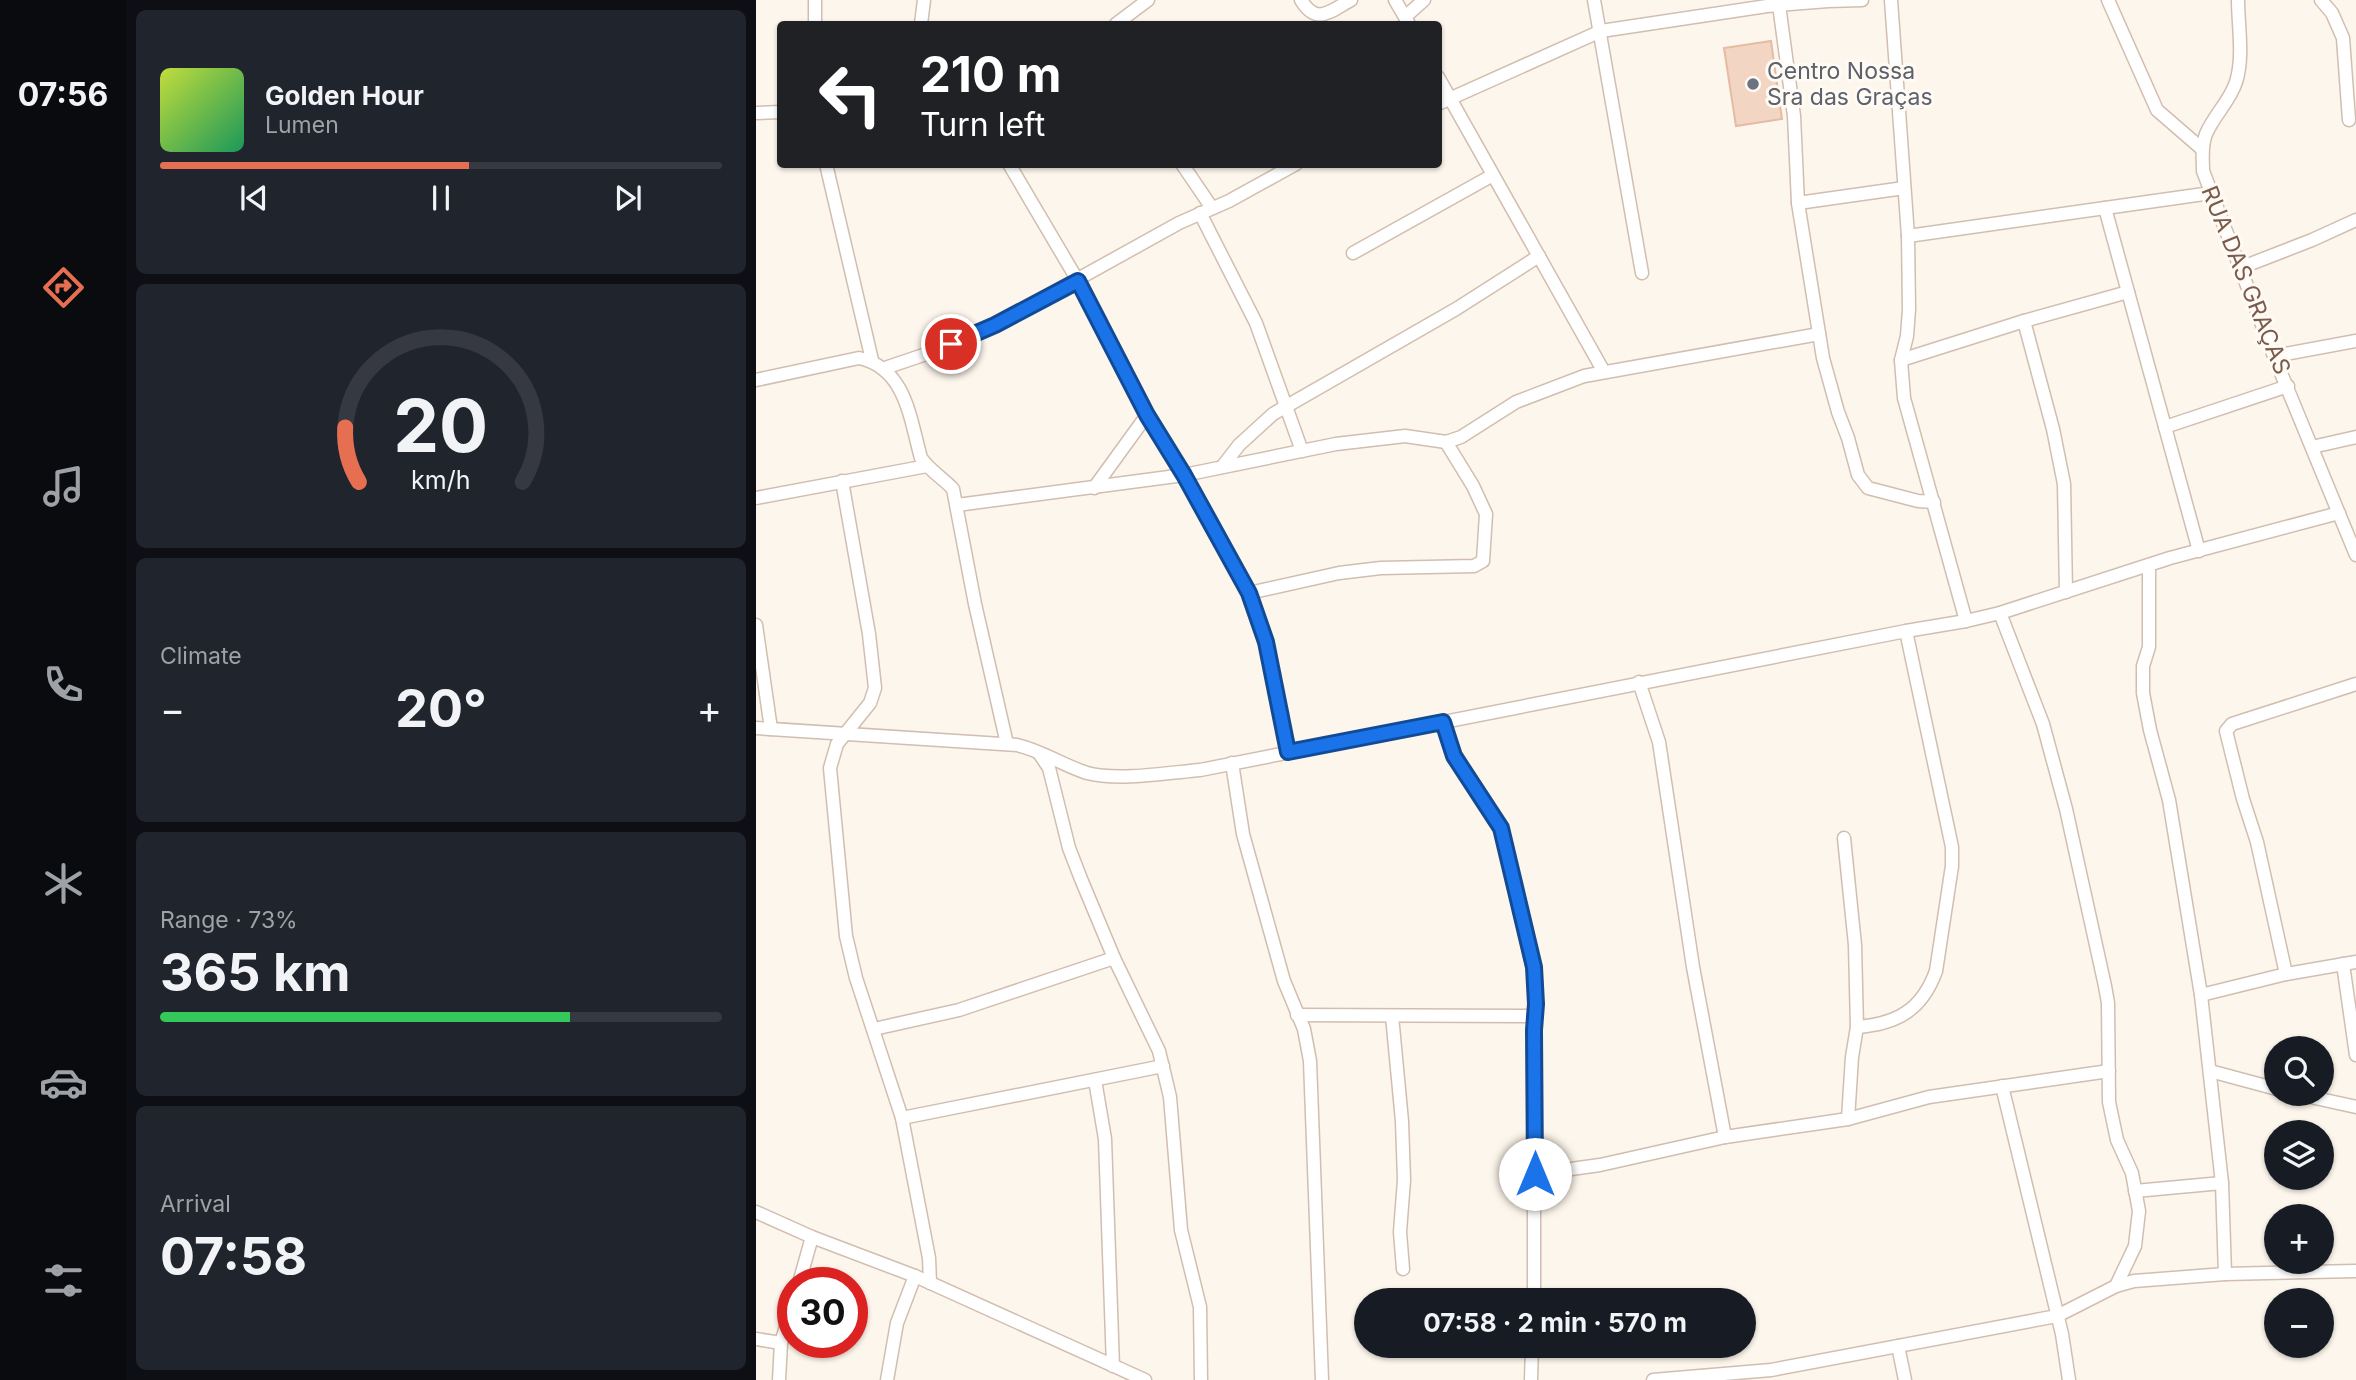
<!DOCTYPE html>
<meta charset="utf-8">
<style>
:root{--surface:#171b24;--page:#20242c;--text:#f1f3f6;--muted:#9ea1a6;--line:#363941;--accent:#e76f51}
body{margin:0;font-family:Inter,sans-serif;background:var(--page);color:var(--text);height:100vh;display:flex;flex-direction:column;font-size:26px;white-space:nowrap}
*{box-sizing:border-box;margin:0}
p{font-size:23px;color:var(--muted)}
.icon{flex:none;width:38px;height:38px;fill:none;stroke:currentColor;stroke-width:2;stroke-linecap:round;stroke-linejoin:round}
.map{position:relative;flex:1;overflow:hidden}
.details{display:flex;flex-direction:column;gap:10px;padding:10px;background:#0d0f14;width:630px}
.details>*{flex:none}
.hud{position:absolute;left:21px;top:21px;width:665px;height:147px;border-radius:7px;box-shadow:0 2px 5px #0004;background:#202124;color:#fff;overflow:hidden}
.buttons{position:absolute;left:1508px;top:1036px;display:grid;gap:14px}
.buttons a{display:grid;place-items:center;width:70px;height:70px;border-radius:50%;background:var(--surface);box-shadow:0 2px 5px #0004;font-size:35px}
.speed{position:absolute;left:21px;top:1267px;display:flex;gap:14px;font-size:35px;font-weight:700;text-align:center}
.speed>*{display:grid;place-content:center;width:91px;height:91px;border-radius:50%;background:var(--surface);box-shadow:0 2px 5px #0004;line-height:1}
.speed .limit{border:10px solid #d22;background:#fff;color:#111}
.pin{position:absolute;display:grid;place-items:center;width:60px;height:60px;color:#fff;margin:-30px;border:4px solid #fff;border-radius:50%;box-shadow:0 2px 7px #0007}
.me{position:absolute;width:77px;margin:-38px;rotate:0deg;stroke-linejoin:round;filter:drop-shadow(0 0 5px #0008)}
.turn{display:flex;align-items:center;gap:24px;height:147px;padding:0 28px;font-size:32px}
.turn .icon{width:91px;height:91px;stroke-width:2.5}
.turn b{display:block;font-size:49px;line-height:60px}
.big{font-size:52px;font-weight:700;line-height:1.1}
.details .widget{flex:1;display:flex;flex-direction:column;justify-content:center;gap:10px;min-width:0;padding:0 24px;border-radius:10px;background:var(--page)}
.details .dial{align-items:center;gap:0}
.dial svg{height:182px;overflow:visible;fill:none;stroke:var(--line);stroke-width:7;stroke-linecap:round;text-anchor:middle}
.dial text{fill:var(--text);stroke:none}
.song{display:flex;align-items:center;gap:21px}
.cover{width:84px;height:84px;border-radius:10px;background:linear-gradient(135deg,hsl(70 70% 55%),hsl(150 70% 35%))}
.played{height:7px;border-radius:4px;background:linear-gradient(90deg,var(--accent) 55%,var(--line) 55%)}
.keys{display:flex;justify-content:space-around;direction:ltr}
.heat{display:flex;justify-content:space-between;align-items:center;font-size:38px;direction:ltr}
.charge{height:10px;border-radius:5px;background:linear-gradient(90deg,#34c759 73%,var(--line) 0)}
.trip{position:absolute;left:598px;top:1288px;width:402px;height:70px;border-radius:35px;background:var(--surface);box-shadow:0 2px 5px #0004;font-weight:700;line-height:70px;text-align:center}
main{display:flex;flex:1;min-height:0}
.dock{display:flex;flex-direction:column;width:126px;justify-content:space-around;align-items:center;background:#090b0e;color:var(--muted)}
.dock .icon{width:49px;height:49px}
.dock .on{color:var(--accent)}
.dock b{font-size:32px;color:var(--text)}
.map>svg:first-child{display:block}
</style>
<main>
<nav class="dock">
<b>07:56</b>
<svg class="icon on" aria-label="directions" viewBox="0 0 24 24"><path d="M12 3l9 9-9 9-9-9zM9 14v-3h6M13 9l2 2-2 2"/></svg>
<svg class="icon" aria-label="music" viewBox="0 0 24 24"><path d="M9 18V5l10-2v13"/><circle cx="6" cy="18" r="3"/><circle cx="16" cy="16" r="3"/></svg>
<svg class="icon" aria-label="phone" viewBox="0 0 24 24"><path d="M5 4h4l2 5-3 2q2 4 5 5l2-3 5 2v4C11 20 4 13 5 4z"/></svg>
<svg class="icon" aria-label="climate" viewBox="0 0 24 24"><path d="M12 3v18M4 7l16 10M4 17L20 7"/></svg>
<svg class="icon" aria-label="car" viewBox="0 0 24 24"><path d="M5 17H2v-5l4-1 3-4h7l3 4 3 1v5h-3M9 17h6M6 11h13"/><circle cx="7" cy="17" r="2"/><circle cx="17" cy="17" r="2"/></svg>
<svg class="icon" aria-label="filters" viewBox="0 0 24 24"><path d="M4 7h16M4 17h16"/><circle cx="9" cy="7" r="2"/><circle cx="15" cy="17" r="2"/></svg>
</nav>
<section class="details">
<div class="widget">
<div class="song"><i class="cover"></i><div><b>Golden Hour</b><p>Lumen</p></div></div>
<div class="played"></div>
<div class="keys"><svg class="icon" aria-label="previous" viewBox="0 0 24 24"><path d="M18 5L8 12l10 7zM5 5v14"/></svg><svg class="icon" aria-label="pause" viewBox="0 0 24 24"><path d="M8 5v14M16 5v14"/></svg><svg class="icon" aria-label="next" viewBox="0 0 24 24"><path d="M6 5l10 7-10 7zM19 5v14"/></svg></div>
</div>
<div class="widget dial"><svg viewBox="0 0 100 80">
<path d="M14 69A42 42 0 1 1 86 69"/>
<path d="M14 69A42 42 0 0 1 8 45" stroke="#e76f51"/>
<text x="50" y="56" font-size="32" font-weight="700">20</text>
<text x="50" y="72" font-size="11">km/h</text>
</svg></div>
<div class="widget"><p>Climate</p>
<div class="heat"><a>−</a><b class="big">20°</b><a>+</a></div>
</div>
<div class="widget"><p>Range · 73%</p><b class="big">365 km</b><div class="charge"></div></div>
<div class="widget"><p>Arrival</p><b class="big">07:58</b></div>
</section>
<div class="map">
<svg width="1600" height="1380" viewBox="0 0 1600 1380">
<rect width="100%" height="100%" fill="#fdf6ec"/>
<polygon fill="#f3d5c3" stroke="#e6bba3" stroke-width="2" points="1015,41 1026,119 980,126 968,48"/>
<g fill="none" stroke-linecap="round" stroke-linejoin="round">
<defs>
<g id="street">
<polyline points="59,0 59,24"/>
<path d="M545,0C561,26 574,11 595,0"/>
<polyline points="639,0 653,24"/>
<polyline points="838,0 886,273"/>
<polyline points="1135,0 1152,236 1153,309 1151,336 1145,360 1148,398 1210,621"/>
<polyline points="1352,0 1401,110 1446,149"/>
<path d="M1482,0C1482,25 1488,57 1480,82C1474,101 1458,115 1450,134C1445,146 1447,159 1447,171L1518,356L1600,555"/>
<polyline points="1565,0 1576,13 1587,38 1593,120"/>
<polyline points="1023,5 1038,116 1042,203 1067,358 1082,412 1092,438 1102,475 1112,488 1162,501 1178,502"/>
<polyline points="649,17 668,0"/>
<polyline points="165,24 168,0"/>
<polyline points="360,24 392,0"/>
<polyline points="682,77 848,372"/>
<polyline points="682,104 845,31 1011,6 1072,1 1106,0"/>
<polyline points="0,113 24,112"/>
<polyline points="70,164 116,360"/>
<polyline points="253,164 322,281 391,415 428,475 493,593 510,642 532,752"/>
<polyline points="426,164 456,208"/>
<polyline points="1042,203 1148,188"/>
<polyline points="1349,208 1443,551"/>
<polyline points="444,213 500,323 546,451"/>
<polyline points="1152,236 1455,193"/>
<polyline points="597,253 737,175"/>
<polyline points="1484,268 1556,240 1600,220"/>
<polyline points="1268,321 1297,429 1308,484 1310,592"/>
<polyline points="1518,356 1600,341"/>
<polyline points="1145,360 1268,321 1372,292"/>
<polyline points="129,368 179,351 239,325 423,223 473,201 540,164"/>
<path d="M0,380L103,358C150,368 154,419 165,458C174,471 187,478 197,489L219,604L251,744"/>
<polyline points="1409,427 1532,386"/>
<polyline points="1556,447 1600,437"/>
<polyline points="466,467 483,445 517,414 700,309 783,256"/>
<polyline points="86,481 113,634 119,688 114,703 81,744 74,768 90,936 100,978 146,1118 173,1258 174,1283"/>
<polyline points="338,488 391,415"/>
<polyline points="0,498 171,466"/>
<polyline points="201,505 428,475 580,444 649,436 690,442 705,437 760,402 828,376 1063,334"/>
<polyline points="1393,565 1393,647 1387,666 1387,693 1394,730 1413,800 1445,995 1466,1183 1469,1274"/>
<polyline points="493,593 583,573 625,568 718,566 727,561 730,514 717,486 690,442"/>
<polyline points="1244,613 1287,724 1310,809 1349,986 1352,1003 1353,1102 1361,1140 1376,1173 1383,1211 1379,1246 1360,1286"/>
<polyline points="0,625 15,729"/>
<polyline points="883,682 903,742 937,967 969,1137"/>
<polyline points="687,721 698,756 745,828 780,983 778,1030 778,1300"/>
<path d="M0,728L261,745C287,751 306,765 331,773C362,781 411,773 444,770L1150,631L1210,621L1244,613L1414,558L1583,513"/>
<polyline points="283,753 293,768 313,848 325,879 358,958 403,1051 414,1097 425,1230 444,1307 445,1380"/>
<polyline points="476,763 487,834 528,981 548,1029 554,1061 566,1380"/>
<polyline points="1088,838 1099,945 1101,1027 1096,1057 1092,1119"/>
<polyline points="1587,964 1600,1055"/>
<polyline points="1530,974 1501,842 1487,799 1470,731 1476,724 1600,684"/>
<polyline points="1445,995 1530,974 1600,962"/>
<polyline points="541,1015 779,1016"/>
<polyline points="636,1016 646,1121 648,1180 644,1232 647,1269"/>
<path d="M1101,1027C1141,1024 1166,1010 1180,971L1196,866V847L1150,631"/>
<polyline points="118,1029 203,1010 358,958"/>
<polyline points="1454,1071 1521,1089"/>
<polyline points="339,1080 349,1139 357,1366"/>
<polyline points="1246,1086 1306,1334 1313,1380"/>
<polyline points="1541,1094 1600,1107"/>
<polyline points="146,1118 407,1066"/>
<polyline points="779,1174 844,1165 969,1137 1092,1119 1173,1097 1353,1071"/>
<polyline points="1379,1191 1466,1183"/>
<polyline points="0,1212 56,1237 159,1276 389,1380"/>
<polyline points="43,1283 56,1237"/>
<polyline points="0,1339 25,1343"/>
<polyline points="1142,1346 1149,1380"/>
<polyline points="23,1380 25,1343 37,1303"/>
<polyline points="131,1380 141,1323 159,1276"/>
<polyline points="775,1380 776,1346"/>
<polyline points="897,1380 1015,1370 1301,1316 1360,1286 1378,1281 1469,1274 1600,1271"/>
</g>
</defs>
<use href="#street" stroke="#d1beb0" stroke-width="15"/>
<use href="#street" stroke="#fff" stroke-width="12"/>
</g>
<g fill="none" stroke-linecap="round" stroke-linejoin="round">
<defs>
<polyline id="route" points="195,344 239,325 322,281 391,415 428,475 493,593 510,642 532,752 687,722 698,756 745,828 778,967 780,1004 778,1030 779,1174"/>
</defs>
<use href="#route" stroke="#114b97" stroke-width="18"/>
<use href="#route" stroke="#1a73e8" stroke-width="12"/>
</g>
<circle fill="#6b7280" stroke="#fffaf3" stroke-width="2.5" cx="997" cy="84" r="7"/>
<g text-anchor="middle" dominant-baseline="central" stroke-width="6" stroke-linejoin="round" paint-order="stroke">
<g font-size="23" fill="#5b616d" stroke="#fffaf3" text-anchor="start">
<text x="1011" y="71">Centro Nossa<tspan x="1011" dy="26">Sra das Graças</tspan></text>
</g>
<g font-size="23" fill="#7a5c4d" stroke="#fffaf3">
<text transform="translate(1490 280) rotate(68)">RUA DAS GRAÇAS</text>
</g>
</g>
</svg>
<div class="buttons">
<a><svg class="icon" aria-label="search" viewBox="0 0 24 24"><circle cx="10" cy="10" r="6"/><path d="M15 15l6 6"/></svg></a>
<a><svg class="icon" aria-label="layers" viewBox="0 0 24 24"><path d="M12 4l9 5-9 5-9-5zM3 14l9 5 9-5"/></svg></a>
<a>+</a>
<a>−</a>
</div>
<div class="speed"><div class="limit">30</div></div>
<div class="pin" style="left:195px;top:344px;background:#d93025"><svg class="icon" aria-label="arrive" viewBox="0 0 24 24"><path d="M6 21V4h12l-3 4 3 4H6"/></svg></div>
<svg class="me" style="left:779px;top:1174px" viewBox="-20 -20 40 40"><circle r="19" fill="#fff"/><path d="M0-13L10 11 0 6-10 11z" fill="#1a73e8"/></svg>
<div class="trip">07:58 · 2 min · 570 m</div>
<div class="hud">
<div class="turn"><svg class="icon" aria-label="left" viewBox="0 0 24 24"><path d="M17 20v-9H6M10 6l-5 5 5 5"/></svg><div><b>210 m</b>Turn left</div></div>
</div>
</div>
</main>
